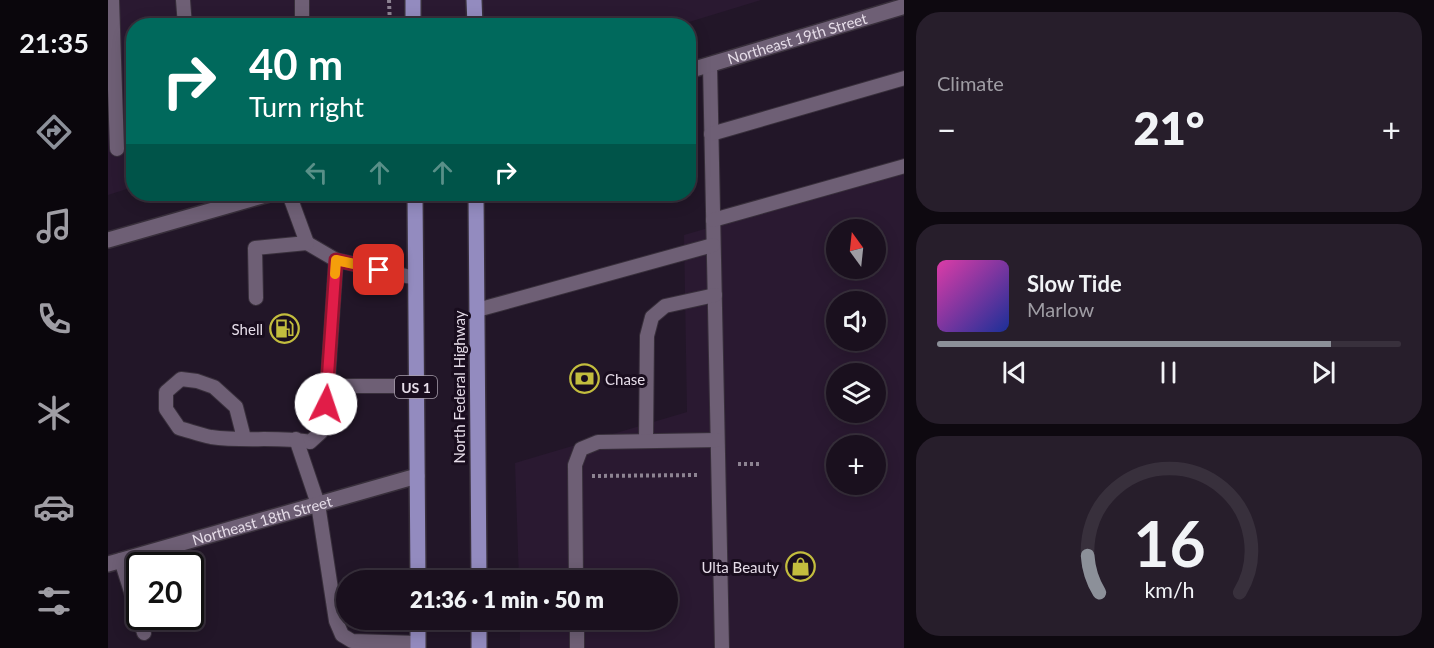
<!DOCTYPE html>
<meta charset="utf-8">
<style>
:root{--surface:#1a101e;--page:#271e2b;--text:#f1f3f6;--muted:#9f9da4;--line:#38303c;--accent:#8c9099}
body{margin:0;font-family:Lato,sans-serif;background:var(--page);color:var(--text);height:100vh;display:flex;flex-direction:column;font-size:22px;white-space:nowrap}
*{box-sizing:border-box;margin:0}
p{font-size:20px;color:var(--muted)}
.icon{flex:none;width:33px;height:33px;fill:none;stroke:currentColor;stroke-width:2;stroke-linecap:round;stroke-linejoin:round}
.map{position:relative;flex:1;overflow:hidden}
.panel{display:flex;flex-direction:column;gap:12px;padding:12px;background:#0e0910;width:530px}
.panel>*{flex:none}
.guide{position:absolute;left:18px;top:18px;width:570px;height:183px;border-radius:24px;box-shadow:0 3px 15px #0003,0 0 0 2px var(--line);background:#00695c;color:#fff;overflow:hidden}
.needle{width:39px;rotate:345deg}
.tools{position:absolute;left:718px;top:219px;display:grid;gap:12px}
.tools a{display:grid;place-items:center;width:60px;height:60px;border-radius:50%;background:var(--surface);box-shadow:0 3px 15px #0003,0 0 0 2px var(--line);font-size:30px}
.speed{position:absolute;left:18px;top:552px;display:flex;gap:12px;font-size:30px;font-weight:700;text-align:center}
.speed>*{display:grid;place-content:center;width:78px;height:78px;border-radius:50%;background:var(--surface);box-shadow:0 3px 15px #0003,0 0 0 2px var(--line);line-height:1}
.speed .limit{border:3px solid #111;border-radius:9px;background:#fff;color:#111}
.pin{position:absolute;display:grid;place-items:center;width:51px;height:51px;color:#fff;margin:-26px;border-radius:12px;box-shadow:0 3px 9px #0006}
.me{position:absolute;width:66px;margin:-33px;rotate:4deg;stroke-linejoin:round;filter:drop-shadow(0 0 4px #0008)}
.turn{display:flex;align-items:center;gap:21px;height:126px;padding:0 24px;font-size:27px}
.turn .icon{width:78px;height:78px;stroke-width:2.5}
.turn b{display:block;font-size:42px;line-height:51px}
.lanes{display:flex;align-items:center;height:57px;padding:0 24px;background:#0003;justify-content:center;gap:30px;direction:ltr}
.lanes .off{opacity:.35}
.big{font-size:45px;font-weight:800;line-height:1.1}
.panel .widget{flex:1;display:flex;flex-direction:column;justify-content:center;gap:9px;min-width:0;padding:0 21px;border-radius:24px;background:var(--page)}
.panel .dial{align-items:center;gap:0}
.dial svg{height:156px;overflow:visible;fill:none;stroke:var(--line);stroke-width:7;stroke-linecap:round;text-anchor:middle}
.dial text{fill:var(--text);stroke:none}
.song{display:flex;align-items:center;gap:18px}
.cover{width:72px;height:72px;border-radius:9px;background:linear-gradient(135deg,hsl(320 70% 55%),hsl(230 70% 35%))}
.played{height:6px;border-radius:3px;background:linear-gradient(90deg,var(--accent) 85%,var(--line) 85%)}
.keys{display:flex;justify-content:space-around;direction:ltr}
.heat{display:flex;justify-content:space-between;align-items:center;font-size:33px;direction:ltr}
.trip{position:absolute;left:228px;top:570px;width:342px;height:60px;border-radius:30px;background:var(--surface);box-shadow:0 3px 15px #0003,0 0 0 2px var(--line);font-weight:800;line-height:60px;text-align:center}
main{display:flex;flex:1;min-height:0}
.menu{display:flex;flex-direction:column;width:108px;justify-content:space-around;align-items:center;background:#0a060c;color:var(--muted)}
.menu .icon{width:42px;height:42px}
.menu .on{color:var(--accent)}
.menu b{font-size:27px;color:var(--text)}
.map>svg:first-child{display:block}
</style>
<main>
<nav class="menu">
<b>21:35</b>
<svg class="icon on" aria-label="directions" viewBox="0 0 24 24"><path d="M12 3l9 9-9 9-9-9zM9 14v-3h6M13 9l2 2-2 2"/></svg>
<svg class="icon" aria-label="music" viewBox="0 0 24 24"><path d="M9 18V5l10-2v13"/><circle cx="6" cy="18" r="3"/><circle cx="16" cy="16" r="3"/></svg>
<svg class="icon" aria-label="phone" viewBox="0 0 24 24"><path d="M5 4h4l2 5-3 2q2 4 5 5l2-3 5 2v4C11 20 4 13 5 4z"/></svg>
<svg class="icon" aria-label="climate" viewBox="0 0 24 24"><path d="M12 3v18M4 7l16 10M4 17L20 7"/></svg>
<svg class="icon" aria-label="car" viewBox="0 0 24 24"><path d="M5 17H2v-5l4-1 3-4h7l3 4 3 1v5h-3M9 17h6M6 11h13"/><circle cx="7" cy="17" r="2"/><circle cx="17" cy="17" r="2"/></svg>
<svg class="icon" aria-label="filters" viewBox="0 0 24 24"><path d="M4 7h16M4 17h16"/><circle cx="9" cy="7" r="2"/><circle cx="15" cy="17" r="2"/></svg>
</nav>
<div class="map">
<svg width="797" height="648" viewBox="0 0 797 648">
<rect width="100%" height="100%" fill="#221628"/>
<g fill="#2a1931" fill-rule="evenodd">
<polygon points="0,0 653,0 568,26 26,26 25,187 0,195"/>
<path d="M796,171V648H412V620H560V580H411L407,463L579,412L576,235ZM729,230H768V268H729ZM729,302H768V340H729ZM729,374H768V412H729ZM729,446H768V484H729Z"/>
</g>
<g fill="none" stroke-linecap="round" stroke-linejoin="round">
<defs>
<g id="service">
<polyline points="4,0 9,149"/>
<polyline points="75,0 77,26"/>
<polyline points="194,0 194,26"/>
<polyline points="602,65 614,648"/>
<polyline points="603,134 797,78"/>
<polyline points="605,220 797,166"/>
<polyline points="199,243 228,260 307,278"/>
<polyline points="148,298 147,248 199,243 181,194"/>
<polyline points="369,310 605,245"/>
<polyline points="220,386 308,386"/>
<path d="M136,438L128,407L106,387L89,381L73,379L58,392V409L71,428C82,431 93,435 103,437C136,442 169,436 202,442L213,432L217,422L228,260"/>
<polyline points="188,439 210,504 228,621 234,635 244,641 310,643"/>
<polyline points="538,441 539,336 544,317 557,306 607,295"/>
<polyline points="13,560 36,633"/>
<polyline points="468,580 467,465 473,449 490,442 609,440"/>
<polyline points="469,620 469,648"/>
</g>
<g id="minor">
<path id="s1" d="M580,71L797,6"/>
<polyline points="0,240 161,194"/>
<path id="s2" d="M0,564L309,476"/>
</g>
<g id="primary">
<polyline points="305,0 305,26"/>
<polyline points="366,0 367,26"/>
<polyline points="307,194 310,580"/>
<polyline points="368,194 371,580"/>
<polyline points="310,620 310,648"/>
<polyline points="371,620 371,648"/>
</g>
</defs>
<use href="#service" stroke="#382f3b" stroke-width="16"/>
<use href="#minor" stroke="#382f3b" stroke-width="18"/>
<use href="#primary" stroke="#382f3b" stroke-width="18"/>
<g stroke="#8d8392" stroke-width="4" stroke-dasharray="3 3" stroke-linecap="butt">
<polyline points="281,0 282,26"/>
<polyline points="630,464 653,464"/>
<polyline points="484,476 591,475"/>
</g>
<use href="#service" stroke="#6e5f75" stroke-width="14"/>
<use href="#minor" stroke="#6e5f75" stroke-width="15"/>
<use href="#primary" stroke="#938bbf" stroke-width="15"/>
</g>
<g fill="none" stroke-linecap="round" stroke-linejoin="round">
<defs>
<polyline id="route" points="218,404 228,260 271,270"/>
</defs>
<use href="#route" stroke="#92132f" stroke-width="15"/>
<use href="#route" stroke="#e11d48" stroke-width="10"/>
<polyline stroke="#f59e0b" stroke-width="10" points="227,274 228,260 251,265"/>
</g>
<defs>
<symbol id="fuel-ring" viewBox="-11 -11 22 22"><circle r="9.5" fill="#190d1e" stroke="#c3bd3e" stroke-width="1.5"/><path d="M-5.5-6h7V0h2V4h1.3V-2.5L3-4.5l.8-.8L6-3V5H2.5V1h-1V6h-7ZM-4.2-4.7v3.2H.2V-4.7Z" fill="#c3bd3e"/></symbol>
<symbol id="bank-ring" viewBox="-11 -11 22 22"><circle r="9.5" fill="#190d1e" stroke="#c3bd3e" stroke-width="1.5"/><path d="M-6-4H6V4H-6ZM0-2.3a2.3 2.3 0 1 0 0 4.6a2.3 2.3 0 1 0 0-4.6Z" fill="#c3bd3e"/></symbol>
<symbol id="shop-ring" viewBox="-11 -11 22 22"><circle r="9.5" fill="#190d1e" stroke="#c3bd3e" stroke-width="1.5"/><path d="M-5-2.5h2.3a2.7 3.5 0 0 1 5.4 0H5L5.5 6h-11ZM-1.5-2.5h3a1.5 2.3 0 0 0-3 0Z" fill="#c3bd3e"/></symbol>
</defs>
<g fill-rule="evenodd">
<use href="#fuel-ring" x="160" y="312" width="33" height="33"/>
<use href="#bank-ring" x="460" y="362" width="33" height="33"/>
<use href="#shop-ring" x="676" y="550" width="33" height="33"/>
</g>
<g text-anchor="middle" dominant-baseline="central" stroke-width="6" stroke-linejoin="round" paint-order="stroke">
<rect fill="#190d1e" stroke="#a89fac" stroke-width="1.5" x="287" y="376" width="42" height="22" rx="4.5"/>
<g font-size="14" font-weight="bold" fill="#e6dde9">
<text x="308" y="387">US 1</text>
</g>
<g font-size="15" fill="#e6dde9" stroke="#190d1e">
<text stroke="none"><textPath href="#s1" startOffset="114">Northeast 19th Street</textPath></text>
<text transform="translate(351 387) rotate(-90)">North Federal Highway</text>
<text stroke="none"><textPath href="#s2" startOffset="160">Northeast 18th Street</textPath></text>
</g>
<g font-size="15" fill="#e6dde9" stroke="#190d1e" text-anchor="end">
<text x="155" y="329">Shell</text>
<text x="497" y="379" text-anchor="start">Chase</text>
<text x="671" y="567">Ulta Beauty</text>
</g>
</g>
</svg>
<div class="tools">
<a><svg class="needle" viewBox="-14 -14 28 28"><path d="M0-13l5 13h-10z" fill="#e53935"/><path d="M0 13l5-13h-10z" fill="#9f9da4"/></svg></a>
<a><svg class="icon" aria-label="sound" viewBox="0 0 24 24"><path d="M4 9h4l5-4v14l-5-4H4zM17 9q2 3 0 6"/></svg></a>
<a><svg class="icon" aria-label="layers" viewBox="0 0 24 24"><path d="M12 4l9 5-9 5-9-5zM3 14l9 5 9-5"/></svg></a>
<a>+</a>
</div>
<div class="speed"><div class="limit">20</div></div>
<div class="pin" style="left:271px;top:270px;background:#d93025"><svg class="icon" aria-label="arrive" viewBox="0 0 24 24"><path d="M6 21V4h12l-3 4 3 4H6"/></svg></div>
<svg class="me" style="left:218px;top:404px" viewBox="-20 -20 40 40"><circle r="19" fill="#fff"/><path d="M0-13L10 11 0 6-10 11z" fill="#e11d48"/></svg>
<div class="trip">21:36 · 1 min · 50 m</div>
<div class="guide">
<div class="turn"><svg class="icon" aria-label="right" viewBox="0 0 24 24"><path d="M7 20v-9h11M14 6l5 5-5 5"/></svg><div><b>40 m</b>Turn right</div></div>
<div class="lanes"><svg class="icon off" aria-label="left" viewBox="0 0 24 24"><path d="M17 20v-9H6M10 6l-5 5 5 5"/></svg><svg class="icon off" aria-label="ahead" viewBox="0 0 24 24"><path d="M12 20V5M6 11l6-6 6 6"/></svg><svg class="icon off" aria-label="ahead" viewBox="0 0 24 24"><path d="M12 20V5M6 11l6-6 6 6"/></svg><svg class="icon" aria-label="right" viewBox="0 0 24 24"><path d="M7 20v-9h11M14 6l5 5-5 5"/></svg></div>
</div>
</div>
<section class="panel">
<div class="widget"><p>Climate</p>
<div class="heat"><a>−</a><b class="big">21°</b><a>+</a></div>
</div>
<div class="widget">
<div class="song"><i class="cover"></i><div><b>Slow Tide</b><p>Marlow</p></div></div>
<div class="played"></div>
<div class="keys"><svg class="icon" aria-label="previous" viewBox="0 0 24 24"><path d="M18 5L8 12l10 7zM5 5v14"/></svg><svg class="icon" aria-label="pause" viewBox="0 0 24 24"><path d="M8 5v14M16 5v14"/></svg><svg class="icon" aria-label="next" viewBox="0 0 24 24"><path d="M6 5l10 7-10 7zM19 5v14"/></svg></div>
</div>
<div class="widget dial"><svg viewBox="0 0 100 80">
<path d="M14 69A42 42 0 1 1 86 69"/>
<path d="M14 69A42 42 0 0 1 8 50" stroke="#8c9099"/>
<text x="50" y="56" font-size="32" font-weight="700">16</text>
<text x="50" y="72" font-size="11">km/h</text>
</svg></div>
</section>
</main>
